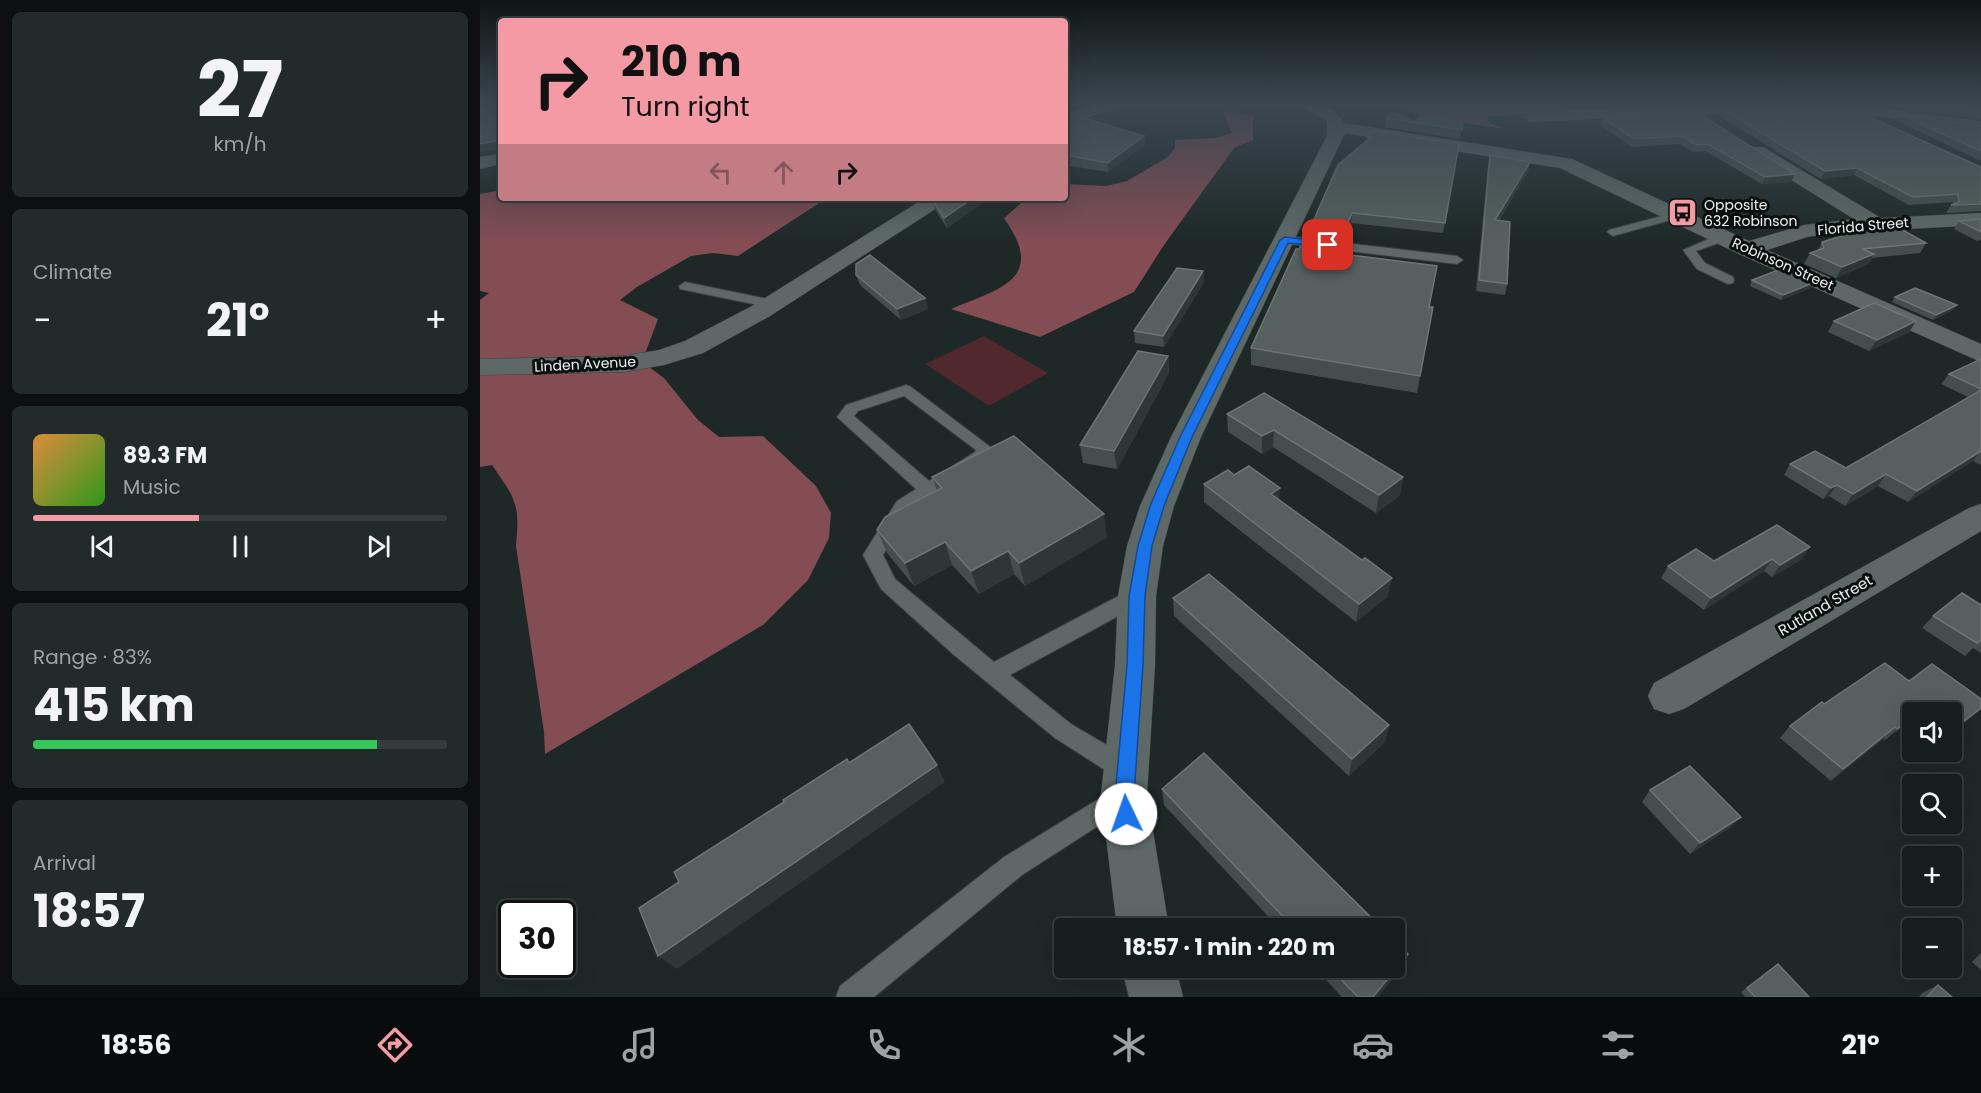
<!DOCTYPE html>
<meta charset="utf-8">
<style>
:root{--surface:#161e1d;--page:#232b2a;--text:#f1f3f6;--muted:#9ea2a4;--line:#353c3b;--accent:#f49aa5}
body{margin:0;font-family:Poppins,sans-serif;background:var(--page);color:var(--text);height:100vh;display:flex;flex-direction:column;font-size:22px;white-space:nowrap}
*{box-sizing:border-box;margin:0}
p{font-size:20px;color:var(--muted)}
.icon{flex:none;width:33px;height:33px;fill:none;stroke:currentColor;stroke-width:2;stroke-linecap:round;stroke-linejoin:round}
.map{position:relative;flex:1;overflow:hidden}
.details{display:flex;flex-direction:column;gap:12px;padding:12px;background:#0c1010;width:480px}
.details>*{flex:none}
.hud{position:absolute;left:18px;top:18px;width:570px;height:183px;border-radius:6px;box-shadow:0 6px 24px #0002,0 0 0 2px var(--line);background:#f49aa5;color:#111;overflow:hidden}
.controls{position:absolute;left:1422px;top:702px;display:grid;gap:12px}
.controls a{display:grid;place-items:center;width:60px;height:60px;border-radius:6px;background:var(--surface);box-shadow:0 6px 24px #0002,0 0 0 2px var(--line);font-size:30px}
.speed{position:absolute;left:18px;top:900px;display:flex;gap:12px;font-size:30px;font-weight:700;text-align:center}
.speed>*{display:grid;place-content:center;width:78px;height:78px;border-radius:50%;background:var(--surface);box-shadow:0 6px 24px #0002,0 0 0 2px var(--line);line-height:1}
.speed .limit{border:3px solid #111;border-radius:9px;background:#fff;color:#111}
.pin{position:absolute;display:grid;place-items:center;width:51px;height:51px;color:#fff;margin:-26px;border-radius:12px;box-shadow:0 3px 9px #0006}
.me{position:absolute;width:66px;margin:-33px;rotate:357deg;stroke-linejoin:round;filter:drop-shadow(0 0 4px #0008)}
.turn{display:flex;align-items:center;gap:21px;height:126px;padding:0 24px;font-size:27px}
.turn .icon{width:78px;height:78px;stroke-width:2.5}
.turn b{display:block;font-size:42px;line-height:51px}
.lanes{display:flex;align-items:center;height:57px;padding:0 24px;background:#0003;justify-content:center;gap:30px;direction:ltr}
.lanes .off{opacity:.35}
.big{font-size:45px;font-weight:700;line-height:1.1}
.details .card{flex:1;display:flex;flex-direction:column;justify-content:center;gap:9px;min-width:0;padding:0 21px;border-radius:9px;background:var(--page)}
.details .dial{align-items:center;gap:0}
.dial b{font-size:78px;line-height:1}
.song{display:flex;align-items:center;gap:18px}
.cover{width:72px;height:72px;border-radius:9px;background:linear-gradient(135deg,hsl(30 70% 55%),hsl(110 70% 35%))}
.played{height:6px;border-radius:3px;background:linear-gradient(90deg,var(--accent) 40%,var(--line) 40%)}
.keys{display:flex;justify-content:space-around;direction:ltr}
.heat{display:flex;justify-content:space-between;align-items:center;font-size:33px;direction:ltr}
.charge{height:9px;border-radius:4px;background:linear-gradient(90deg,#34c759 83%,var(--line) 0)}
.trip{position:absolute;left:574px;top:918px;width:351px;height:60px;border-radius:6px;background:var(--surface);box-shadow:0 6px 24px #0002,0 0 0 2px var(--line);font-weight:700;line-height:60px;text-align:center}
.dock{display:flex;height:96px;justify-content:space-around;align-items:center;background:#090c0c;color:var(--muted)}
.dock .icon{width:42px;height:42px}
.dock .on{color:var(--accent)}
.dock b{font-size:27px;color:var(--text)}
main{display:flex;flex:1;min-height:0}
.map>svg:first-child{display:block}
</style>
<main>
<section class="details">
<div class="card dial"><b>27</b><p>km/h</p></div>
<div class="card"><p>Climate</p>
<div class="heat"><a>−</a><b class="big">21°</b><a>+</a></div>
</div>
<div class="card">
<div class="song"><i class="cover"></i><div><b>89.3 FM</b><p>Music</p></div></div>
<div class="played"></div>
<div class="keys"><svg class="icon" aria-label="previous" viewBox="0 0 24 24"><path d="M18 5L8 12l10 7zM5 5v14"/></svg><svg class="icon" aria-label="pause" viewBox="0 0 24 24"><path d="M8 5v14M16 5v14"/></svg><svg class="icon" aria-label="next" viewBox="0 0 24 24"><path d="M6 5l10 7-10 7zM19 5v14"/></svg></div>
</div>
<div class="card"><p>Range · 83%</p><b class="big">415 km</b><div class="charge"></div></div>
<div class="card"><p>Arrival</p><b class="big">18:57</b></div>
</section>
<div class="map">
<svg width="1501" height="997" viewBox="0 0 1501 997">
<rect width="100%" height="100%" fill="#1e2827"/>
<polygon fill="#50282e" points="504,336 568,373 509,406 445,364"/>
<g fill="#844c53">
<polygon points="916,104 1078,104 1087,112 1007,116 1009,123 1024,129 943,116"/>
<path d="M753,111L773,116V140L754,148L684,245L654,292L560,337L471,309C521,288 567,279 524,218L547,198H585V184L626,186L647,181L688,157L695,148V140L735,138L752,133L743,112Z"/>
<path d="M21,190V198H347L258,256L233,253L211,256L157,287L140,300L178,319L162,362L184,378L218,420L239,437L283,436L336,486L351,513L349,538L328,580L283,625L65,754L64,732L36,546C40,503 36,500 12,465L0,467V300L9,293L0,291V194Z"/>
</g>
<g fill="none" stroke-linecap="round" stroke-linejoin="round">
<defs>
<g id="service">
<polygon points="1197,212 1203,215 1201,217 1133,236 1127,232 1129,230"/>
<polygon points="1243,233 1249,237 1247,240 1216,251 1225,263 1253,277 1254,280 1253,283 1248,284 1217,269 1203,250"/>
<polygon points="805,236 977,256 983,260 977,264 801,243 801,237"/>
<polygon points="205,282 292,300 299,304 292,308 200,289 199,286"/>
<path d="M426,385L431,387L513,449L507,460L430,509L403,555L415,579L514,662L650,590L657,588L664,590L667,596L664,602L530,675L591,724L654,761L657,769L654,777L645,780L636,777L575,738L474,655L401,589L383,555L417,501L436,489L357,417L366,405ZM424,396L496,450L495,452L449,481L374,416L378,411Z"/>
<polygon points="643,784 652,788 656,796 652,804 542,875 394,997 356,997 360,986 524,857"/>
</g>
<g id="minor">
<polygon points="618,104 641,104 639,107 585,125 585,115"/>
<path d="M818,104C838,103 854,105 864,123L1092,159L1269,241L1324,225L1374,219L1271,155L1268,151L1271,147H1283L1401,218L1501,213V225L1352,233L1327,237L1287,250L1501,344V362L1259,254L1080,168L865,133L721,437L694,506L683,546L676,596L675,665L667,795L689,928H637L621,795L635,665L638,596L647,546L660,506L691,437L847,136V121Z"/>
<polygon points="1232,104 1337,104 1329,109 1050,122 1042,117 1050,112"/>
<polygon points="1372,104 1501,121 1501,131 1366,112 1364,109"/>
<polygon points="21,154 21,164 0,169 0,157"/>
<polygon points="445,198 469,198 466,202 290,316 223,353 184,365 144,372 0,375 0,359 144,356 179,350 205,341 272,306"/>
<polygon points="1501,504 1501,531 1204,709 1189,714 1174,709 1168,696 1174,683 1489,508"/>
<polygon points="642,968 696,968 703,997 649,997"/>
</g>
</defs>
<use href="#service" stroke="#3a4241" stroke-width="2"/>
<use href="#minor" stroke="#3a4241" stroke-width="1"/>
<use href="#service" fill="#5e6967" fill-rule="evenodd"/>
<use href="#minor" fill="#5e6967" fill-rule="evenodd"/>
</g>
<g fill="#444e4c">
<polygon points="1134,104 1173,104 1136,105"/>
<polygon points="1389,104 1501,104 1501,119"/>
<polygon points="1332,105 1501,167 1501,211 1466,213 1471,205 1473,204 1473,202 1429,205 1374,175 1341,179 1237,115 1240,108"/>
<polygon points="1160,112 1311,182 1282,184 1225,151 1213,152 1199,144 1152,147 1120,125 1123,118 1159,116"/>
<polygon points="1420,115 1501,126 1501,161 1417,121"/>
<polygon points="585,117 664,136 665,145 628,172 585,165"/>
<polygon points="906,118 934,122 983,123 980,139 905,127"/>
<polygon points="887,137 979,144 963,233 871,223 864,241 861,240 859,254 949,307 953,307 937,393 771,365 771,348 819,249 831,233 831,226 887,140"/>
<polygon points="1010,155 1050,162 1048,171 1019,221 1027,284 1025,295 996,291 1008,165"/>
<polygon points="458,198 509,198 467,228 456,211 453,201"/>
<polygon points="1501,219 1501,240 1497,241 1474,229 1479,221"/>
<polygon points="1342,242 1446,243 1440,253 1392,258 1388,264 1356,278 1324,264 1330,253 1338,250"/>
<polygon points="723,271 724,282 684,347 655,343 654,331"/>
<polygon points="376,275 445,298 448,309 421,320 380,285"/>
<polygon points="1272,280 1333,283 1330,288 1301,300 1270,286"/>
<polygon points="1415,297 1477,305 1473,310 1453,320 1412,302"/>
<polygon points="1354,321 1436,321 1429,332 1389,351 1348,332"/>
<polygon points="688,356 689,373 637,469 603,463 600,445"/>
<polygon points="1501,359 1501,465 1493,461 1428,502 1398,486 1365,506 1349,496 1343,499 1304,475 1310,464 1366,468 1488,397 1461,384 1469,374"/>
<polygon points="784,393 923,477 920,495 896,513 793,447 782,454 748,432 747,414"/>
<polygon points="754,475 799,500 908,596 876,622 724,502 724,484"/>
<polygon points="452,477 627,537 545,586 534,574 499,594 472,565 434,586 407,553 397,530 457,491"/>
<polygon points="1322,559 1292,577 1284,571 1224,610 1181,578 1188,566 1234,561"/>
<polygon points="693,598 909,725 905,742 869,776 694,616"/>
<polygon points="1501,605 1501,653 1493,648 1485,656 1442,628 1453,616"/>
<polygon points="1429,681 1501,699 1501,709 1472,732 1472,712 1432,712 1432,720 1405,740 1403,739 1351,781 1300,738 1310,726 1344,704"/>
<polygon points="682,789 902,928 799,928 684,805"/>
<polygon points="1170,790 1251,827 1210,854 1162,802"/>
<polygon points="1501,953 1501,970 1492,962"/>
<polygon points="1298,964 1329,997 1265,997 1261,992"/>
<polygon points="922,967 898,997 862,997 835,968"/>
<polygon points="1458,985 1472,997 1439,997 1442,993"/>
</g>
<g fill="#2d3836">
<polygon points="664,136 665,145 628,172 627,163"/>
<polygon points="21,140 21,149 0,152 0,144"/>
<polygon points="1050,162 1048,171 1013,230 1015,220"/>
<polygon points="1377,168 1374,175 1341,179 1345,171"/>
<polygon points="1315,174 1311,182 1282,184 1285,177"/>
<polygon points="493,198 509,198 467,228 464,218"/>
<polygon points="872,213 871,223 864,241 865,230"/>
<polygon points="861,237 860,252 854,269 855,253"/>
<polygon points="1394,254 1388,264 1356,278 1362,267"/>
<polygon points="723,271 724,282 684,347 683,336"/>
<polygon points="1333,283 1330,288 1301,300 1303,295"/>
<polygon points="445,298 448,309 421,320 417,309"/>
<polygon points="1477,305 1473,310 1453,320 1456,315"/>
<polygon points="1436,321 1429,332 1389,351 1397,340"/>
<polygon points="688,356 689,373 637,469 634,451"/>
<polygon points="794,430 793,447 782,454 782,436"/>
<polygon points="1501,451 1493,461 1428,502 1437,491"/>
<polygon points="1406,474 1398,486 1365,506 1373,494"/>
<polygon points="923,477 920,495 896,513 899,495"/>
<polygon points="1357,485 1349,496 1343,499 1351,488"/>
<polygon points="800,488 799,506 791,494"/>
<polygon points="624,514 627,537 545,586 539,563"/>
<polygon points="465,542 472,565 434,586 425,563"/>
<polygon points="1330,547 1322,559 1292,577 1300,565"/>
<polygon points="528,551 534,574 499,594 491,571"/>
<polygon points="1292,559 1284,571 1224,610 1231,598"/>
<polygon points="912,578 908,596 876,622 879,604"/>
<polygon points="1501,708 1494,715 1472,732 1472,731 1475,728"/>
<polygon points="1432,718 1432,720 1405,740 1417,729"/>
<polygon points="909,725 905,742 869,776 872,759"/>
<polygon points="1415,727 1403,739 1351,781 1363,769"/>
<polygon points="457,765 465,782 197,969 178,956"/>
<polygon points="1261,817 1251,827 1210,854 1220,843"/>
<polygon points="928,954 922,967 898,997 893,997"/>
</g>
<g fill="#56605e" stroke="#6d7675" stroke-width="1.5">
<polygon points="0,104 21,104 21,140 0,144"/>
<polygon points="1335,104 1361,104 1501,167 1501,204 1471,205 1479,202 1478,194 1433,197 1377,168 1345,171 1240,108 1332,105"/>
<polygon points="1442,104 1501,104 1501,111"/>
<polygon points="1211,109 1315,174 1285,177 1228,144 1216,145 1202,136 1154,139 1123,118 1166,116 1160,112"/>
<polygon points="913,112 934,122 941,116 983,123 982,130 906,118"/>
<polygon points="594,115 664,136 627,163 585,155 585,117"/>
<polygon points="1420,115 1501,126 1501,151"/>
<polygon points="894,131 979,144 965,223 872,213 865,230 831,226 858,165 891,137 887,137"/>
<polygon points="1010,155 1050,162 1015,220 1030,222 1027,284 999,280"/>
<polygon points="458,198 493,198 464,218 453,201"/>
<polygon points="1501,219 1501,232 1479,221"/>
<polygon points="1412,224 1446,243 1382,249 1394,254 1362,267 1330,253 1344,248 1342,242 1398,225"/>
<polygon points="827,233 861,237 855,253 957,266 949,307 953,307 940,376 771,348 816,249 819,249"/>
<polygon points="390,255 445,298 417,309 376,275 376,264"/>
<polygon points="697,268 723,271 683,336 654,331"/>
<polygon points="1301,269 1333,283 1303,295 1272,280"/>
<polygon points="1435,288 1477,305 1456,315 1415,297"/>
<polygon points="1394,303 1436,321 1397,340 1354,321"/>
<polygon points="658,351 688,356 634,451 600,445"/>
<polygon points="1501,359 1501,389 1469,374"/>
<polygon points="1501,390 1501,451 1437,491 1406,474 1373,494 1357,485 1351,488 1310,464 1335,451 1366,468"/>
<polygon points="784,393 923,477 899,495 794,430 782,436 747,414"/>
<polygon points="534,436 624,514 539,563 528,551 491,571 465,542 425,563 397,530 405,517 462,488 452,477"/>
<polygon points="769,466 800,488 791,494 882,560 885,558 912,578 879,604 724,484 748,470 754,475"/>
<polygon points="1297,525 1330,547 1300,565 1292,559 1231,598 1188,566 1216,549 1234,561"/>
<polygon points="729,574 909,725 872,759 693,598"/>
<polygon points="1482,593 1501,605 1501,640 1497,643 1453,616"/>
<polygon points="1405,663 1429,681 1452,664 1501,699 1501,708 1475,728 1472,726 1472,712 1453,712 1446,707 1439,712 1432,712 1432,718 1417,729 1415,727 1363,769 1310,726 1342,702 1344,704"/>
<polygon points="429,724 457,765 178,956 159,908 199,882 194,872 304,802 303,800 367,759 369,763"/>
<polygon points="724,753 902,928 814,928 682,789"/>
<polygon points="1210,766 1261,817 1220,843 1170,790"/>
<polygon points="915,941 928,954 893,997 878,997 850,968 915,968"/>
<polygon points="1298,964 1329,997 1275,997 1267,988"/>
<polygon points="1458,985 1472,997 1447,997"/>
</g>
<linearGradient id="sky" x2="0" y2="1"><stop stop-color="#101615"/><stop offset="0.43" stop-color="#3b4852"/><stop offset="1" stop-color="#3b4852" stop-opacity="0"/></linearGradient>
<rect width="1501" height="243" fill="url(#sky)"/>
<polygon fill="#1a73e8" stroke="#114b97" stroke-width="1.5" points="805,237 848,242 852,245 848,247 808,243 712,437 684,506 672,546 665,596 663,665 654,795 656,814 653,820 646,823 640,820 635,795 647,665 649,596 658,546 670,506 700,437 800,240"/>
<defs>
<symbol id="bus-square" viewBox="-11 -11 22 22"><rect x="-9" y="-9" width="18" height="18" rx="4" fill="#f49aa5" stroke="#0b100f"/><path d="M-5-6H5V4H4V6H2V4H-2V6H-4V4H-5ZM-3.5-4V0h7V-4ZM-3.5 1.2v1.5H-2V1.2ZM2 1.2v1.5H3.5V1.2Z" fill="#111"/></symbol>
</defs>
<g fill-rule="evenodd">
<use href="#bus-square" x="1186" y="196" width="33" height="33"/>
</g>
<g text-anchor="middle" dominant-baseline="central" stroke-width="6" stroke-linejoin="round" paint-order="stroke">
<g font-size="14" fill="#ebf1f0" stroke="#0b100f" text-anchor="start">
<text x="1224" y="205">Opposite<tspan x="1224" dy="16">632 Robinson</tspan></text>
</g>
<g font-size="14" fill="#ebf1f0" stroke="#0b100f">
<text transform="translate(1383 226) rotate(-5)">Florida Street</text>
<text transform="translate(1303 264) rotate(24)">Robinson Street</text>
<text transform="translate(105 364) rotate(-3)">Linden Avenue</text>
</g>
<g font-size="15" fill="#ebf1f0" stroke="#0b100f">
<text transform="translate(1345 605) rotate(-30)">Rutland Street</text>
</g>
</g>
</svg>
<div class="controls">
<a><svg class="icon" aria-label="sound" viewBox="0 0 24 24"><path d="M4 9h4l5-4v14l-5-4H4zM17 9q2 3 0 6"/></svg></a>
<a><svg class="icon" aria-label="search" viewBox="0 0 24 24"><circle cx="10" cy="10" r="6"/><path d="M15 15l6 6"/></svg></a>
<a>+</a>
<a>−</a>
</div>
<div class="speed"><div class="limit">30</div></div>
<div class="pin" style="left:848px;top:245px;background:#d93025"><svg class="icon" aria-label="arrive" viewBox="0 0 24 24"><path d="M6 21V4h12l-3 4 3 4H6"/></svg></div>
<svg class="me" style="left:646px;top:814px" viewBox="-20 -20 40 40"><circle r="19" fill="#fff"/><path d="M0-13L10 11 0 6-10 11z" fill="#1a73e8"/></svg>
<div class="trip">18:57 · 1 min · 220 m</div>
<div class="hud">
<div class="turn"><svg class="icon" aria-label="right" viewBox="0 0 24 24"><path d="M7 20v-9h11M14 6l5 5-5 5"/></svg><div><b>210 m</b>Turn right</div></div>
<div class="lanes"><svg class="icon off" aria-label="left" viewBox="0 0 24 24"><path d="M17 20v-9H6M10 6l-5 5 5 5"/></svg><svg class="icon off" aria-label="ahead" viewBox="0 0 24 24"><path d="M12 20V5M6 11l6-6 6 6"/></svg><svg class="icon" aria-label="right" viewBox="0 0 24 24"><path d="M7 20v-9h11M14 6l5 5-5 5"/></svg></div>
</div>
</div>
</main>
<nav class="dock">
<b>18:56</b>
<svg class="icon on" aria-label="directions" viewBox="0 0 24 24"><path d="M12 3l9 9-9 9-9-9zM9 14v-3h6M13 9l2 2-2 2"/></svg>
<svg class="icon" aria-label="music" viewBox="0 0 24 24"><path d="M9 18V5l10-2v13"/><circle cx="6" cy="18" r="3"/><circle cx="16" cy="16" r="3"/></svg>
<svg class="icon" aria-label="phone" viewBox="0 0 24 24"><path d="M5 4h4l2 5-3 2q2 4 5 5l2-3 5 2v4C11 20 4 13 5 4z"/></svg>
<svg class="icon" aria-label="climate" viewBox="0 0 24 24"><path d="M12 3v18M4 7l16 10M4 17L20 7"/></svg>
<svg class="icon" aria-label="car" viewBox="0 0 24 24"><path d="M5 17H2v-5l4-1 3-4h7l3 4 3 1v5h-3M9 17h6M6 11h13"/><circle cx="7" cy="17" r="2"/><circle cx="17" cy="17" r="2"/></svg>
<svg class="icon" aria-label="filters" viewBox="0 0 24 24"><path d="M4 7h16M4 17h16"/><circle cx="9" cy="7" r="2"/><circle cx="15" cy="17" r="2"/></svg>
<b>21°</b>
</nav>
